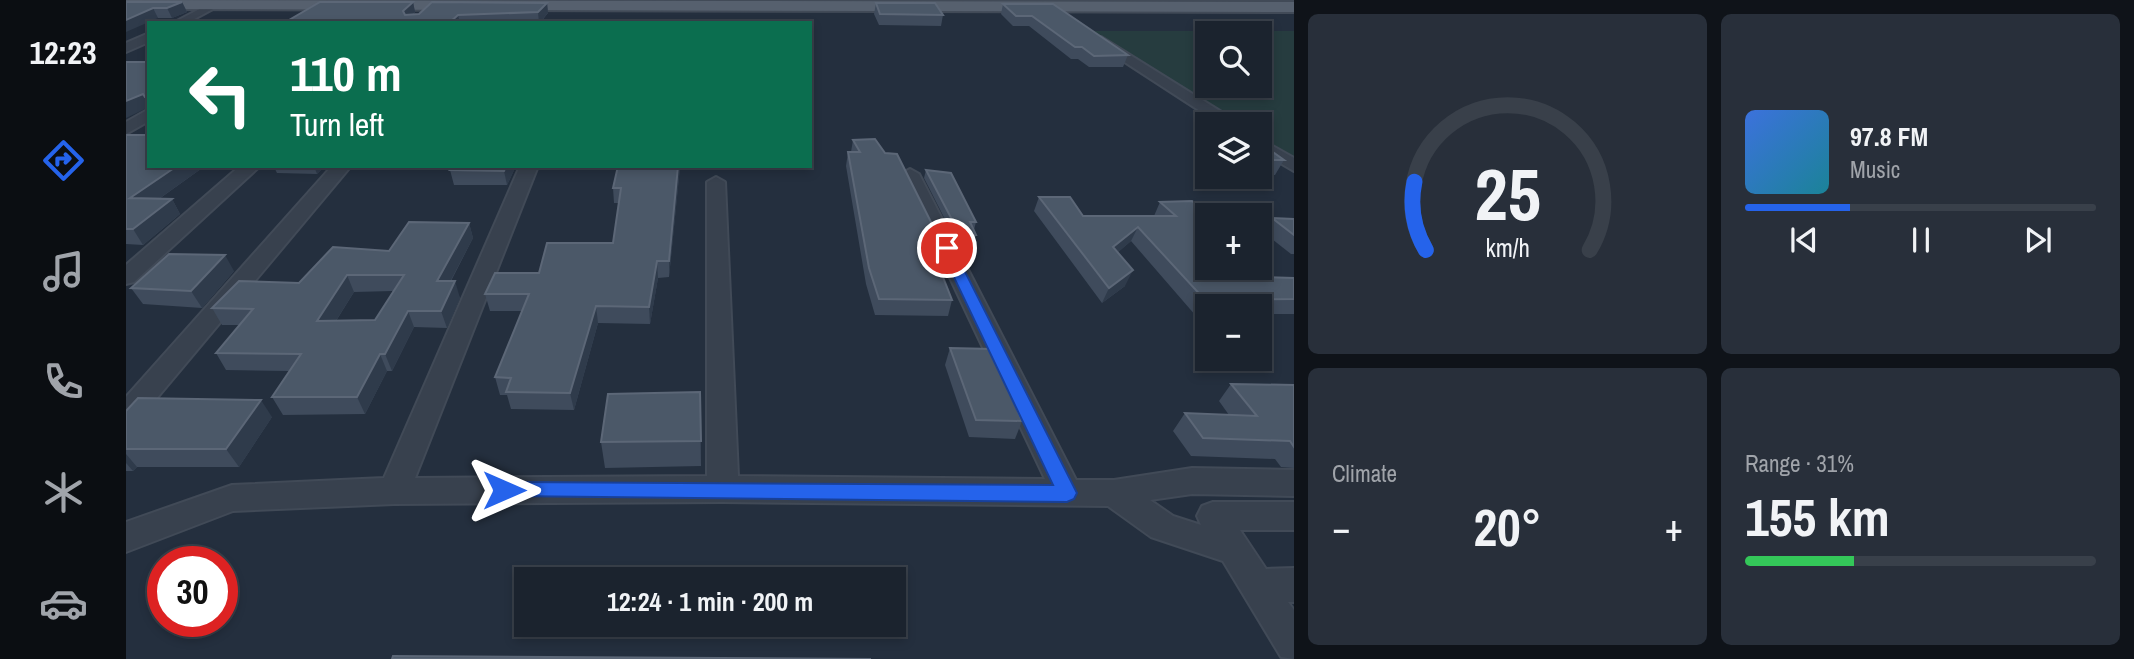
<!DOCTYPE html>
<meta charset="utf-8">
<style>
:root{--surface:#1b232e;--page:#282f3a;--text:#f1f3f6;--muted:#a0a4aa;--line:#39404a;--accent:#2563eb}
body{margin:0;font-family:"Archivo Narrow",sans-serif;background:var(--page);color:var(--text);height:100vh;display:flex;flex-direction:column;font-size:26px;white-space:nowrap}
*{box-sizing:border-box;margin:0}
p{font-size:23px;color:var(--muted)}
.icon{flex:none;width:38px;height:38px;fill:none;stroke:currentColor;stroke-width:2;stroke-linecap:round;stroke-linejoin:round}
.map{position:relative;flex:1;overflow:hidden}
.details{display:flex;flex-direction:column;gap:14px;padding:14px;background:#0f1319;width:840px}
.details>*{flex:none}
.guide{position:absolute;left:21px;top:21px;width:665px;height:147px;border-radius:0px;box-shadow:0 4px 10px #0003,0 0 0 2px var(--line);background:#0b6e4f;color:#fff;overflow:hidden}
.buttons{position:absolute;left:1069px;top:21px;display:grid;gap:14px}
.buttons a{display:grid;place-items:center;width:77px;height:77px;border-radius:0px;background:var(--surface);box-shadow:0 4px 10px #0003,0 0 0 2px var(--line);font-size:35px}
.speed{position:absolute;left:21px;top:546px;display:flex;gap:14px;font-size:35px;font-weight:700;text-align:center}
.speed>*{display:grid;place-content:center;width:91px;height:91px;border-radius:50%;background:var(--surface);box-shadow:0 4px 10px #0003,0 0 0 2px var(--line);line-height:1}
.speed .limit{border:10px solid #d22;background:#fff;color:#111}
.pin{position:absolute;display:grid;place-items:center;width:60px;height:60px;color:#fff;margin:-30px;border:4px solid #fff;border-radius:50%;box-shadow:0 2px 7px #0007}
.me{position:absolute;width:77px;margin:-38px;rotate:90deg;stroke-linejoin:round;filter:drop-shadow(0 0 5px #0008)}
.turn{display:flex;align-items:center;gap:24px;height:147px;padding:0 28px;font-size:32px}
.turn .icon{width:91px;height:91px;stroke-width:2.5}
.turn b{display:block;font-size:49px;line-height:60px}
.big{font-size:52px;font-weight:700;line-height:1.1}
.details .card{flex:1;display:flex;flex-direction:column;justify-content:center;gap:10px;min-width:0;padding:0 24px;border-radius:10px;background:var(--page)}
.details .dial{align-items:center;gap:0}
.dial svg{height:182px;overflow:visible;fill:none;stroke:var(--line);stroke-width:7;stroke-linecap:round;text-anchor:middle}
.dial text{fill:var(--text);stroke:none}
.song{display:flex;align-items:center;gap:21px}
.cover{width:84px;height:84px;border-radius:10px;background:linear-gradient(135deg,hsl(220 70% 55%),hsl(190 70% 35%))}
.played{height:7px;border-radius:4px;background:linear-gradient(90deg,var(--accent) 30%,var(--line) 30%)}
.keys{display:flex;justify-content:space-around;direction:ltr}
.heat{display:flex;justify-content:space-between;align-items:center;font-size:38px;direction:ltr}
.charge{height:10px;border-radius:5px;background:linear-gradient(90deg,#34c759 31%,var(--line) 0)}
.details .tiles{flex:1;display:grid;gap:14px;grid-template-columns:repeat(2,1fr)}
.trip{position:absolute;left:388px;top:567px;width:392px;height:70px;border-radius:0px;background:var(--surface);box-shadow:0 4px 10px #0003,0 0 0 2px var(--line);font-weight:700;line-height:70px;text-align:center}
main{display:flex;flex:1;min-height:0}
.tabs{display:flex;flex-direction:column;width:126px;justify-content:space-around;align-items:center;background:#0b0e12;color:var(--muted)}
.tabs .icon{width:49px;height:49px}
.tabs .current{color:var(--accent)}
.tabs b{font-size:32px;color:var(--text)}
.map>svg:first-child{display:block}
</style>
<main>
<nav class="tabs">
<b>12:23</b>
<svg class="icon current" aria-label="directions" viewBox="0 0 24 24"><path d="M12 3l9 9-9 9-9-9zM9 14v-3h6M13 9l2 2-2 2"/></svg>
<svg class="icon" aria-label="music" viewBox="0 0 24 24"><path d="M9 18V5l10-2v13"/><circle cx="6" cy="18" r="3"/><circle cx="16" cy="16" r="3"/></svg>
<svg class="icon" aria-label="phone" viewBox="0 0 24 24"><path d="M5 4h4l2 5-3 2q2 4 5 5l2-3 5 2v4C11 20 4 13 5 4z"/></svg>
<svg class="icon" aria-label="climate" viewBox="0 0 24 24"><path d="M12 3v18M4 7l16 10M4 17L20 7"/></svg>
<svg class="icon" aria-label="car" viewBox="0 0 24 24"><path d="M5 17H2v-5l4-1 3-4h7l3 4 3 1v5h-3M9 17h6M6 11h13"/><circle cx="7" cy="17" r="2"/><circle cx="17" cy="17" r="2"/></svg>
</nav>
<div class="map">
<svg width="1168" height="659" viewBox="0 0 1168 659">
<rect width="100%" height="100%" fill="#242f3e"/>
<path fill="#263c3f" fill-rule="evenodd" d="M966,31H1168V158L1134,136V124H1115ZM1082,33H1134V86H1082Z"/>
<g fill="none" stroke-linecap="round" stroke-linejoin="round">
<defs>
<g id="street">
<polygon points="87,2 96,4 61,23 47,23"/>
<polygon points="23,33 23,42 0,52 0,43"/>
<polygon points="975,37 1110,121 1112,124 1094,124 971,44 969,41"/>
<polygon points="23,109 23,121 0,134 0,122"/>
<polygon points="1134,139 1168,158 1168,171 1134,151"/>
<polygon points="114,166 134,166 8,282 0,284 0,265"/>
<polygon points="206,166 225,166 10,423 0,426 0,397"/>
<polygon points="394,166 412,166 289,478 581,476 581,182 590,177 599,182 612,476 919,479 775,174 784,169 793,174 950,480 988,480 1066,468 1168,470 1168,496 1066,494 1024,500 1047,516 1075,525 1071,516 1076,506 1087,502 1168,502 1168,530 1114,530 1140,569 1168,568 1168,602 1162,602 1168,610 1168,659 1155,657 1097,561 1025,537 982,506 597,502 268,504 107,511 0,552 0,522 106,485 258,478"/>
</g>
<polygon id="primary" points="0,0 1168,2 1168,12 0,9"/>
</defs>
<use href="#street" stroke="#414a57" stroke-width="4"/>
<use href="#primary" stroke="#414a57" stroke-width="4"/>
<use href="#street" fill="#38414e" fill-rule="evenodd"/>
<use href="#primary" fill="#56606e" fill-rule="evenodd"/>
</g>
<g fill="#3f4b5c" fill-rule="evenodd">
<polygon points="0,2 56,2 61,12 46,18 32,18"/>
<polygon points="287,2 289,12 287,15 421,3 422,13 414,23 158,23"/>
<polygon points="750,3 817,15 815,26 753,25 748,14"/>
<polygon points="877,4 1002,55 997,67 963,67 952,59 945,59 903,26 887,26 875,14"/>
<polygon points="0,135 79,166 33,199 46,199 54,214 17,245 0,244"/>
<polygon points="727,140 808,228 806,236 820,267 817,277 826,300 822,316 749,315 740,284 720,166 722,152 725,152"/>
<polygon points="1134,143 1158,160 1149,175 1134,175"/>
<polygon points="136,166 199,166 191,174 151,173 148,167"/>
<polygon points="390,166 381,185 328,185 324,170"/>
<polygon points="554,166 543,277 532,278 524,324 472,323 448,410 385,409 381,395 374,395 369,377 396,311 364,311 359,294 487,243 493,203 488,203 487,188"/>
<polygon points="800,170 850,222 848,230 850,235 848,243 831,243 798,178"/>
<polygon points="913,197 957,216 1028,216 1034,202 1066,201 1082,268 1130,277 1168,278 1168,314 1134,314 1134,306 1082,306 1082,315 1070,316 1005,241 992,252 999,286 976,303 908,211"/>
<polygon points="1146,218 1168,219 1168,254 1165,254 1137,232"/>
<path d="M343,223L347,238L325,281L334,298L321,328L288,327L266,371H261L239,414L157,415L146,397L164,371L100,370L90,353L113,325H96L86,308L173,283ZM267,291L249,320L210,321L228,292Z"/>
<polygon points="108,271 76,308 17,304 5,288"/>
<polygon points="824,348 896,421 889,439 843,437 819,365"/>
<polygon points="1105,384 1168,385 1168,468 1155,467 1149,459 1065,456 1047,431 1059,413 1103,415 1093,401"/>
<polygon points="574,392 575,466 479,468 475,442"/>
<polygon points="0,411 146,417 113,467 11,467 7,471 0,471"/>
</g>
<g fill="#2f3b4b">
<polygon points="56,2 61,12 46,18 41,8"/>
<polygon points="287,2 289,12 280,21 277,11"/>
<polygon points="421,3 422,13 413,23 412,12"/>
<polygon points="27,8 32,18 0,32 0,20"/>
<polygon points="332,15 334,23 323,23"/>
<polygon points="17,94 23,107 0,118 0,101"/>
<polygon points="51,166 79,166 13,213 4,198"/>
<polygon points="188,166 199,166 191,174"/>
<polygon points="380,166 390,166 381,185 378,171"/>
<polygon points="552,166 554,166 554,168 543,277 543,261"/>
<polygon points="46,199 54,214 17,245 7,229"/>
<polygon points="343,223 347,238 316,297 311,281"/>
<polygon points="1012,227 1005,241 981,262 987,247"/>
<polygon points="99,255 108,271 76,308 65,291"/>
<polygon points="531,261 532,278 524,324 523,307"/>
<polygon points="1007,270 999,286 976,303 983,288"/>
<polygon points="221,275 228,292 199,338 191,321"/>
<polygon points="329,281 334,298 321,328 315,311"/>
<polygon points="470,306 472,323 448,410 444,393"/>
<polygon points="282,311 288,327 266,371 259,354"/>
<polygon points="254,354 261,371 239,414 231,397"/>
<polygon points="135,400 146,417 113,467 100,449"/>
<polygon points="0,454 11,467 7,471 0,463"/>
</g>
<g fill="#4b5868" stroke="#5c6777" stroke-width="2" fill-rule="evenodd">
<polygon points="0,2 56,2 41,8 27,8 0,20"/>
<polygon points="194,2 287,2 277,11 279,15 293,14 306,2 421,3 412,12 332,15 323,23 158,23"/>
<polygon points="750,3 809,3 817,15 754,14"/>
<polygon points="877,4 927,4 1002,55 968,56 956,47 949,47 906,16 890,16"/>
<polygon points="0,62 23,62 23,98 19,97 17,94 0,101"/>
<polygon points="0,135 23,135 23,166 51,166 4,198 46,199 7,229 0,229"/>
<polygon points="749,139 759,153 771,154 808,228 803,228 820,267 813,267 826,300 753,299 743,268 722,152 734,152 727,140"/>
<polygon points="1134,143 1158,160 1134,160"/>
<polygon points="327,166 380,166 378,171 324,170"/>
<polygon points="492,166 552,166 543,261 531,261 523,307 470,306 444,393 380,392 385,378 369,377 403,294 359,294 369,273 413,273 421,243 487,243 495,188 487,188"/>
<polygon points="800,170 825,173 850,222 844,222 850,235 834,235"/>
<polygon points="913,197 944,197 957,216 1050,216 1034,202 1066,201 1083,215 1082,215 1082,268 1121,268 1130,277 1168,278 1168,299 1079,300 1012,227 987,247 1007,270 983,288"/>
<polygon points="1146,218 1168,219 1168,235"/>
<path d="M283,222L343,223L311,281H329L315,311H282L259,354H254L231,397H146L175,354L90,353L127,309L86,308L113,281L173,283L207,247L263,251ZM221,275H278L249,320L191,321Z"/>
<polygon points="43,254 99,255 65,291 5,288"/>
<polygon points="824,348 866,349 896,421 850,420"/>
<polygon points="1105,384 1168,385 1168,447 1164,441 1077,438 1059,413 1131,416"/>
<polygon points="574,392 575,441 475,442 482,394"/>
<polygon points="12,398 135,400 100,449 0,449 0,411"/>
<polygon points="267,656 745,659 266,659"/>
</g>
<polygon fill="#2563eb" stroke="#184099" stroke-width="2" points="821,244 827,248 951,493 948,499 941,502 371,496 368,490 371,484 378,482 927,485 814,248"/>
</svg>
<div class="buttons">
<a><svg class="icon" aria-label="search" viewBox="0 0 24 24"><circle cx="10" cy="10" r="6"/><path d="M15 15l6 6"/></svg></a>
<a><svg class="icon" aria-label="layers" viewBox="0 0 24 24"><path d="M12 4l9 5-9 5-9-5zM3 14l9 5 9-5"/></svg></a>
<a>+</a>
<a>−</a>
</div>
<div class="speed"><div class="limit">30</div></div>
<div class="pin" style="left:821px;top:248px;background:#d93025"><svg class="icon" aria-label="arrive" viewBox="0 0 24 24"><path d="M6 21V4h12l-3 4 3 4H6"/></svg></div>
<svg class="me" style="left:378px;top:490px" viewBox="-20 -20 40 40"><path d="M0-17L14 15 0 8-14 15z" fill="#2563eb" stroke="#fff" stroke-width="4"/></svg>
<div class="trip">12:24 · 1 min · 200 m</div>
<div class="guide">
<div class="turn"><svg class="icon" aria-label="left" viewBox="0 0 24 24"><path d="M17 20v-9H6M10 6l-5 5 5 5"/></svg><div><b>110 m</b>Turn left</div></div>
</div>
</div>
<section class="details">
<div class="tiles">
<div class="card dial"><svg viewBox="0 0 100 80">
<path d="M14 69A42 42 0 1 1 86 69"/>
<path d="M14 69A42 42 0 0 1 9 39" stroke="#2563eb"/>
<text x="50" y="56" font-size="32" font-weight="700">25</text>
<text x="50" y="72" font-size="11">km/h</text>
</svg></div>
<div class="card">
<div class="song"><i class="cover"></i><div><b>97.8 FM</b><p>Music</p></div></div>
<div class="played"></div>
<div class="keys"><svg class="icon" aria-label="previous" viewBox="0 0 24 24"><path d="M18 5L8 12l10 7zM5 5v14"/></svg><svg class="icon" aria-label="pause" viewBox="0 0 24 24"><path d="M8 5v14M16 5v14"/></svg><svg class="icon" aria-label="next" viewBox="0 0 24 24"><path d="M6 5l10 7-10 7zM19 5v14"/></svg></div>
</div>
<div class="card"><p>Climate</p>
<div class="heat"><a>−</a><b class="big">20°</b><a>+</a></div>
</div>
<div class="card"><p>Range · 31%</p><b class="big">155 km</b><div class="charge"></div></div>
</div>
</section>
</main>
